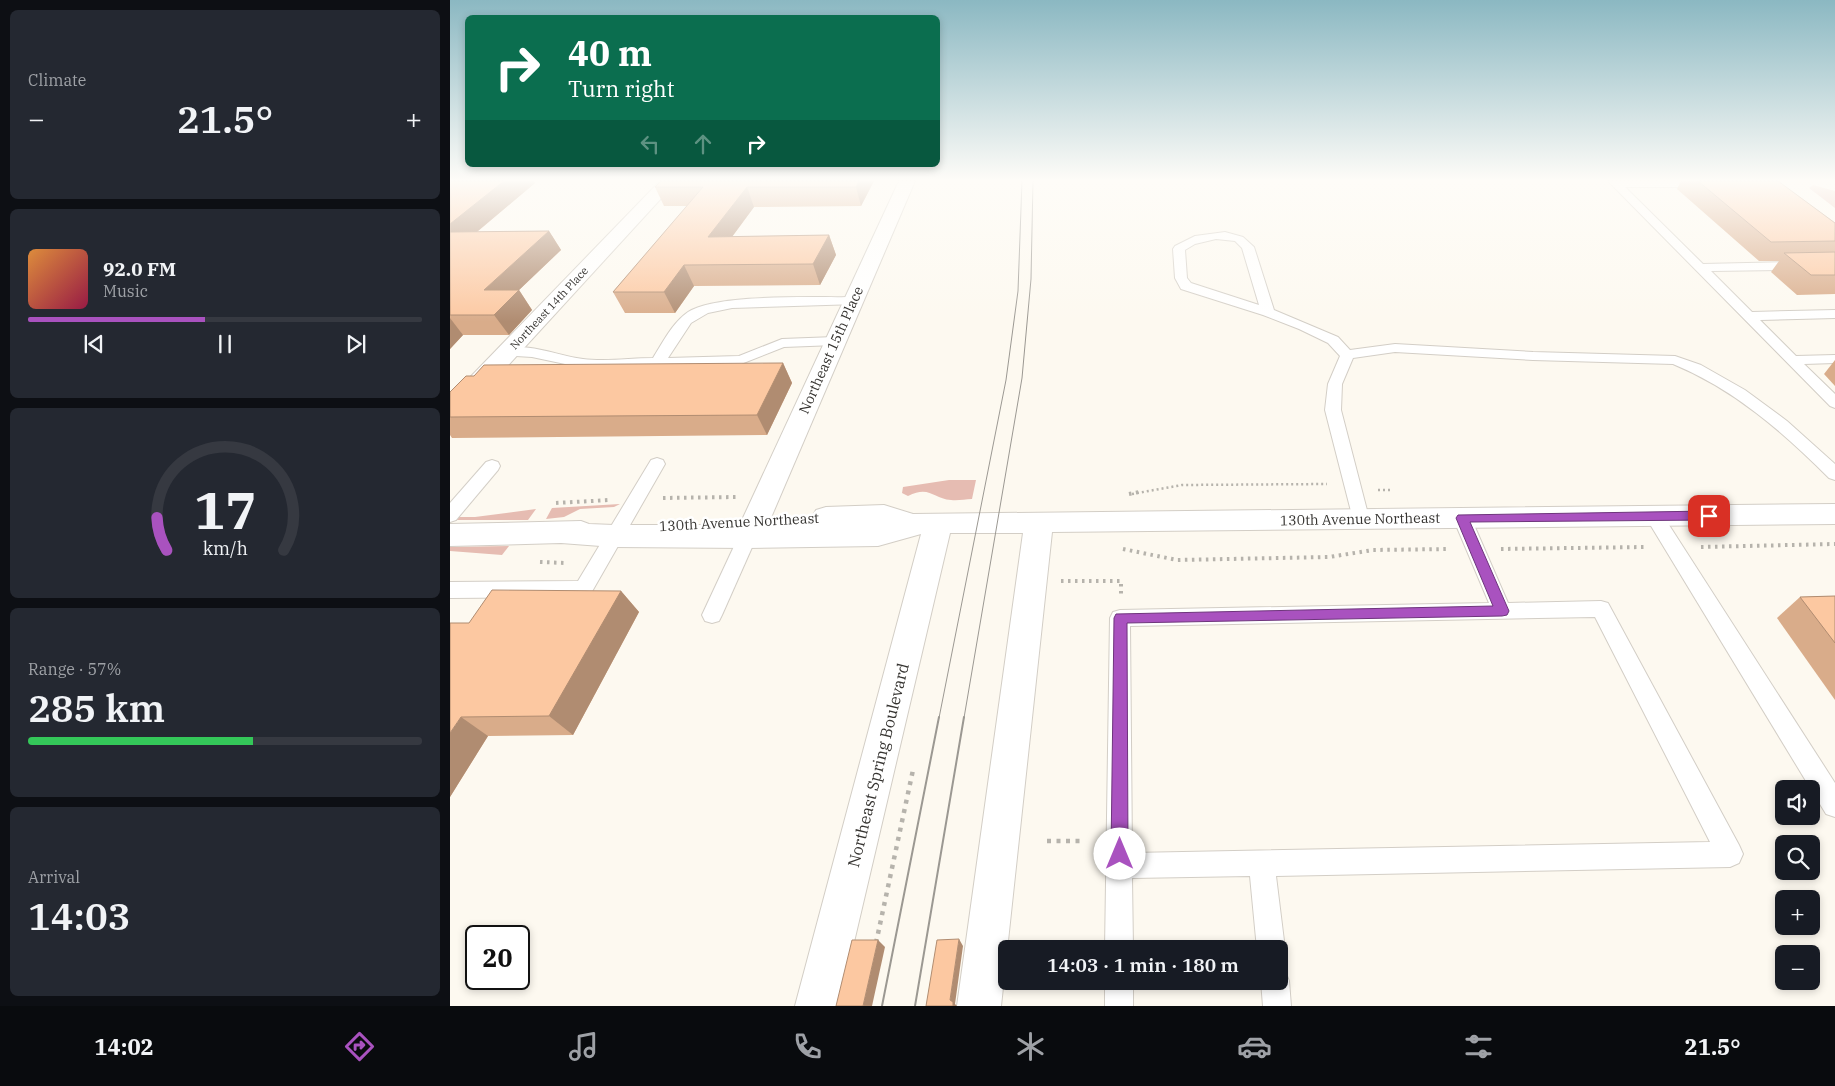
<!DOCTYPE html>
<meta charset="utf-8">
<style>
:root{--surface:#171b24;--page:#242831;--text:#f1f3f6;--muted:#9ea1a6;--line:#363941;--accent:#a952bf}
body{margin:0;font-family:"IBM Plex Serif",serif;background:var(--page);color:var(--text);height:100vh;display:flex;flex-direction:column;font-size:19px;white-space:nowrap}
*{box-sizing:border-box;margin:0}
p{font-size:16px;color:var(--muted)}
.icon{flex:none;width:28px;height:28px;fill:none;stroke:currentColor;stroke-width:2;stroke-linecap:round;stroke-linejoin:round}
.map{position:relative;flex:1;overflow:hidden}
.details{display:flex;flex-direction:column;gap:10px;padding:10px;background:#0d0f14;width:450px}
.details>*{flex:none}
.guide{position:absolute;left:15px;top:15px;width:475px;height:152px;border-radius:8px;box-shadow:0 2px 8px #0003;background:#0b6e4f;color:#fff;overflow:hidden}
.buttons{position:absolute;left:1325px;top:780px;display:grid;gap:10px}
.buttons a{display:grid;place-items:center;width:45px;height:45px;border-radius:8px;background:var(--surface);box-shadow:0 2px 8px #0003;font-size:25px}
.speed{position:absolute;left:15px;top:925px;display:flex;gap:10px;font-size:25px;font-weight:700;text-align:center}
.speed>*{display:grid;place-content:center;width:65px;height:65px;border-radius:50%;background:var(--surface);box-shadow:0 2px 8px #0003;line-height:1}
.speed .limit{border:2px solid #111;border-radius:8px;background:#fff;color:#111}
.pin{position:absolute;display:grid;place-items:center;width:42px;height:42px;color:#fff;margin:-21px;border-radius:10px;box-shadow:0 2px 8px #0006}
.me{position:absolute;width:55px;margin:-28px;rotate:0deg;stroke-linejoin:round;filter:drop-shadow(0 0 4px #0008)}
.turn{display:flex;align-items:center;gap:18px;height:105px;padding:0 20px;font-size:22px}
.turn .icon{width:65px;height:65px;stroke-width:2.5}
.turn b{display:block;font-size:35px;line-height:42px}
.lanes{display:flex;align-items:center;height:48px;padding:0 20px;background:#0003;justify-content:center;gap:25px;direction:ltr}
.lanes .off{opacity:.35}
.big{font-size:38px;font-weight:600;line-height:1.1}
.details .widget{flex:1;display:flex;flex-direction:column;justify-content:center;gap:8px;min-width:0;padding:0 18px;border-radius:8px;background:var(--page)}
.details .dial{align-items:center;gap:0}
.dial svg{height:130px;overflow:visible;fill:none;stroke:var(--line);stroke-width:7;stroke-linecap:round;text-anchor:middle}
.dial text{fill:var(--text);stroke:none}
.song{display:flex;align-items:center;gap:15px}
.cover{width:60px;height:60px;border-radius:8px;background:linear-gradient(135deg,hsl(30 70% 55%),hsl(340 70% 35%))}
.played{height:5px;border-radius:2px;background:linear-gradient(90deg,var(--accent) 45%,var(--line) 45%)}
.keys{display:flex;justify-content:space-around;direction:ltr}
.heat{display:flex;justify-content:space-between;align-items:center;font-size:28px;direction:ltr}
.charge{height:8px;border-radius:4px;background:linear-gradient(90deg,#34c759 57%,var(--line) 0)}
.trip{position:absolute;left:548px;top:940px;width:290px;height:50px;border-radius:8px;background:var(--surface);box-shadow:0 2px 8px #0003;font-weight:600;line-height:50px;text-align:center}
.menu{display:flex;height:80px;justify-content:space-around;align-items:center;background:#090b0e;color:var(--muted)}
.menu .icon{width:35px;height:35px}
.menu .on{color:var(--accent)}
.menu b{font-size:22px;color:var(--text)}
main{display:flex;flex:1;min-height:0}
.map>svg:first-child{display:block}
</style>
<main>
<section class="details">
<div class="widget"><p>Climate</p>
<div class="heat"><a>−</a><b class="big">21.5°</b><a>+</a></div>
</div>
<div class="widget">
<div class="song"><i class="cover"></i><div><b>92.0 FM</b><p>Music</p></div></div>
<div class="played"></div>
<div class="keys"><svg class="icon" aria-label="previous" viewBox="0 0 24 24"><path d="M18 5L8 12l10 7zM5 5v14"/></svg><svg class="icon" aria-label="pause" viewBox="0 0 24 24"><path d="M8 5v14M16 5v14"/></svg><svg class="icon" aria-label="next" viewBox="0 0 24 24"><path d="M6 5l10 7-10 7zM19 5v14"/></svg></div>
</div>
<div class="widget dial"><svg viewBox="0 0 100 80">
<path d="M14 69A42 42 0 1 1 86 69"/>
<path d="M14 69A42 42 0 0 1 8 49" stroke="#a952bf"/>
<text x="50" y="56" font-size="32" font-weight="700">17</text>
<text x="50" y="72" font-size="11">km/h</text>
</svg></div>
<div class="widget"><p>Range · 57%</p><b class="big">285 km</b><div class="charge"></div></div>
<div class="widget"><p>Arrival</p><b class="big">14:03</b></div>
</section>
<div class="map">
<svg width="1385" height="1006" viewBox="0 0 1385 1006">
<rect width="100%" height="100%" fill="#fdf9f0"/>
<g fill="#e6bcb2">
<polygon points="1363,185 1385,191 1385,208 1359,188"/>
<path d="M499,480H526L522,499C515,499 508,501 501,500C483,499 480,485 458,496L452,493L453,487Z"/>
<polygon points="170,504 164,507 130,509 114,517 96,519 102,508"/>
<polygon points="86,509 78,520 0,520 0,517 25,517"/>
<polygon points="59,546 52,555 0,551 0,547"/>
</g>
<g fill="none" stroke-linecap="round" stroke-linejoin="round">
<defs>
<g id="service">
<polygon points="1158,181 1258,182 1259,184 1254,187 1175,187 1253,264 1385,261 1385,269 1261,271 1302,312 1385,310 1385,318 1310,320 1346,356 1385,355 1385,363 1354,364 1385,394 1385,408 1380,406"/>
<path d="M775,232L793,237L804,247L824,310L888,337L900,350L945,344L1083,352L1225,356L1251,365L1295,390L1337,421L1385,464V480L1379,478C1333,432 1284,389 1223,364L1083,360L945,352L903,358L892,384L891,410L919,518L916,523L910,525L904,523L875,410L878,384L890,356L878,343L849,329L813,315L731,289L725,278L723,249L725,246L745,236ZM766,239L785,241L792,248L809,305L741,283L737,278L735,250L745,244Z"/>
<path d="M403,297L410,301L408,304L282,308L258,313L241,323L218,358L289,356L332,339L385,337L392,341L385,345L334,347L291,364L134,368L82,357L52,355L50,352L52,349C79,342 107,356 133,359C156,362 181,358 203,358C213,342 223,322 238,312C268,293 365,298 403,297Z"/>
<polygon points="207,458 213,460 215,464 140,595 133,597 0,598 0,582 128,581 201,460"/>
<polygon points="42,460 48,462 50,466 48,470 6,520 0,522 0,503 36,462"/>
<polygon points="1204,509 1210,511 1385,783 1385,817 1376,814 1198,521 1195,516 1198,511"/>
<path d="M1012,511L1018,513L1021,518L1058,603L1151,601L1158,603L1289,845L1293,854L1289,863L1280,867L826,876L835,949L829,959V949H807L800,876L682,878L683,949H655L660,618L663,612L670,610L1039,603L1003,518L1006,513ZM1145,617L1260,842L682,853L680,626Z"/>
<polygon points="302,520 308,522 311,527 272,615 269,621 262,623 255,621 252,615 293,527 296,522"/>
<polygon points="829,969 835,971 839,981 841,1006 813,1006 811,981 829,981"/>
<rect x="655" y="981" width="28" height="25"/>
</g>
<g id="minor">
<polygon points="210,181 227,181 9,419 0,421 0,398"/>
<polygon points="449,181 465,181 320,520 316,527 306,530 296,527 292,520"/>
</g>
<polygon id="tertiary" points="1385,504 1385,524 602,532 551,1006 507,1006 573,533 500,533 389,1006 345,1006 471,534 428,546 298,548 164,547 111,543 0,546 0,524 131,521 139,524 164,525 368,525 362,517 366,510 376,507 434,505 463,514"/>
</defs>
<use href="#service" stroke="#d3cec6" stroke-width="2"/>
<use href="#minor" stroke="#d3cec6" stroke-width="2"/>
<use href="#tertiary" stroke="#d3cec6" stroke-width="2"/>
<g stroke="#b6b3ac" stroke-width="2.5" stroke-dasharray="2 3" stroke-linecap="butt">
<polyline points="928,490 942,490"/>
<polyline points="682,494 732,485 877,484"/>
</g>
<g stroke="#b6b3ac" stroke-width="4" stroke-dasharray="2.5 4.5" stroke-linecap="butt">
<polyline points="679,494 689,492"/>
<polyline points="213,498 287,497"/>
<polyline points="106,503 159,500"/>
<polyline points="1251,547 1385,544"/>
<polyline points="673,549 727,560 879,557 923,550 999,549"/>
<polyline points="1051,549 1194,547"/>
<polyline points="90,562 116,563"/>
<polyline points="611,581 671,581 671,595"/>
</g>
<g stroke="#b6b3ac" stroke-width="4.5" stroke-dasharray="4 5.5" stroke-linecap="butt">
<polyline points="597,841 635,841"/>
<polyline points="426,943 463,770"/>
</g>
<use href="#service" fill="#fff" fill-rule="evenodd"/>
<use href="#minor" fill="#fff" fill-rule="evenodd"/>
<use href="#tertiary" fill="#fff" fill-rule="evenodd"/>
<g stroke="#9b9892" stroke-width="1">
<polyline points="489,718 556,380 568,291 572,181"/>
<polyline points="514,718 572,378 581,279 583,181"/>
</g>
<g stroke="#9b9892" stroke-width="2">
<polyline points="432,1006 489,717"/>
<polyline points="465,1006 514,717"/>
</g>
</g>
<g fill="#d9ac8a">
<polygon points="0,181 85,183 27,232 99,231 111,250 69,290 82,310 59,335 13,335 0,349"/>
<polygon points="211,181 424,181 411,206 304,207 282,237 379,235 386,255 370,285 244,286 225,313 175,313 163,292 237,206 214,206 205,187"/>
<polygon points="1231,181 1328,181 1385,223 1385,294 1347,295 1321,272 1329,261 1309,261 1227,189"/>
<polygon points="1385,360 1385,386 1374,374"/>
<polygon points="333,363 342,383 317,435 2,438 0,435 0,417"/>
<polygon points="171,591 189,612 123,735 38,736 0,797 19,623"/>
<polygon points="1385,596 1385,700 1327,618 1350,597"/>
</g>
<g fill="#b08c71">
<polygon points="54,181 84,181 85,183 4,251 0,246 0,224"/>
<polygon points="409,181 424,181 411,206 406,187"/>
<polygon points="297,187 304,207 267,257 258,237"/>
<polygon points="99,231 111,250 48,310 34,290"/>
<polygon points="379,235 386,255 370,285 363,264"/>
<polygon points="234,265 244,286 225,313 214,292"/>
<polygon points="69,290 82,310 59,335 44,315"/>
<polygon points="0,318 13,335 0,349"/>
<polygon points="333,363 342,383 317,435 307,415"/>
<polygon points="171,591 189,612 123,735 99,716"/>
<polygon points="11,717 38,736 0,797 0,733"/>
<polygon points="509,939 513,946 505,1004 507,1006 503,1006 500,1000"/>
<polygon points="428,940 435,947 422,1006 413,1006"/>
</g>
<g fill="#fcc8a1" stroke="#b08c71">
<polygon points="0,181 54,181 0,224"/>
<polygon points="211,181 409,181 406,187 297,187 258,237 379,235 363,264 234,265 214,292 163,292 253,187 205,187"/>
<polygon points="1248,181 1328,181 1385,223 1385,241 1321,242"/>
<polygon points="99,231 34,290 69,290 44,315 0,315 0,232"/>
<polygon points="1385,252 1385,275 1361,275 1334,253"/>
<polygon points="333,363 307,415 0,417 0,392 16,376 24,376 34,365"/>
<polygon points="42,590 171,591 99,716 11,717 0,733 0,623 19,623"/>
<polygon points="1385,596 1385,643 1350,597"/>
<polygon points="509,939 500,1000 503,1002 503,1006 476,1006 487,940"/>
<polygon points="402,940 428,940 413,1006 386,1006"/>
</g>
<linearGradient id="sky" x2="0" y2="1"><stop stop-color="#8bb8c2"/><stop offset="0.56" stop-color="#fefcf8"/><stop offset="1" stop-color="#fefcf8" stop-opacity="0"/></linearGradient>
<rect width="1385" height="322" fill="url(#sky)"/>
<polygon fill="#a952bf" stroke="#6e357c" points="1259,511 1264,516 1259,520 1020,522 1059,611 1057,615 1052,616 677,623 678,854 675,859 670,862 664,859 661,854 664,618 666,614 1043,606 1006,518 1008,515"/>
<g text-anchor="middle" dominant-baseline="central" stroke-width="5" stroke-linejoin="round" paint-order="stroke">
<g font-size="11" fill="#363431" stroke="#fff">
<text transform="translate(99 308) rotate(-47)">Northeast 14th Place</text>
</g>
<g font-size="14" fill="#363431" stroke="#fff">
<text transform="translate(381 350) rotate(-66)">Northeast 15th Place</text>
<text transform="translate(910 519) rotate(-1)">130th Avenue Northeast</text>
<text transform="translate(289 522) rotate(-3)">130th Avenue Northeast</text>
</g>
<g font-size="16" fill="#363431" stroke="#fff">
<text transform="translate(428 765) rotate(-76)">Northeast Spring Boulevard</text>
</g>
</g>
</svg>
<div class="buttons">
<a><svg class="icon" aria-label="sound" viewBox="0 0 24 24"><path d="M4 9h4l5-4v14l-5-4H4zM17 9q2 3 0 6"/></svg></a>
<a><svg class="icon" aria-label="search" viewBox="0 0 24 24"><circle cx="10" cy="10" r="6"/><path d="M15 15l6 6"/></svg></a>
<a>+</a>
<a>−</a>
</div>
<div class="speed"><div class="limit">20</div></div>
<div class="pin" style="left:1259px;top:516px;background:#d93025"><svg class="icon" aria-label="arrive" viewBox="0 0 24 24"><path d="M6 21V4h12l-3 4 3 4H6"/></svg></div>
<svg class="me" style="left:670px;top:854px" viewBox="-20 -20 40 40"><circle r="19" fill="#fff"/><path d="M0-13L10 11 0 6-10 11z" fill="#a952bf"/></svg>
<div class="trip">14:03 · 1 min · 180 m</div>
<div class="guide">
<div class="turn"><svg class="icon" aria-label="right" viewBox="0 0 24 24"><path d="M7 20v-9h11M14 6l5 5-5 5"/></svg><div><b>40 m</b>Turn right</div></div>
<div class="lanes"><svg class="icon off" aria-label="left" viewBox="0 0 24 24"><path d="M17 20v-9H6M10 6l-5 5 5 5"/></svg><svg class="icon off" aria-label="ahead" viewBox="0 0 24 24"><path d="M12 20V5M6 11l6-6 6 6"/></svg><svg class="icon" aria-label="right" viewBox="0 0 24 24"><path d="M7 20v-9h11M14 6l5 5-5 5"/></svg></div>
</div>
</div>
</main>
<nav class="menu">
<b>14:02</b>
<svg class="icon on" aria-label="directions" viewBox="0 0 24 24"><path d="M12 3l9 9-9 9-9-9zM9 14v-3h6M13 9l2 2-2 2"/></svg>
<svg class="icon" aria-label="music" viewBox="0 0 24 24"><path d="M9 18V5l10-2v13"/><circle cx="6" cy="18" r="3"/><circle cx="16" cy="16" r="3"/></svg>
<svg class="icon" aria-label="phone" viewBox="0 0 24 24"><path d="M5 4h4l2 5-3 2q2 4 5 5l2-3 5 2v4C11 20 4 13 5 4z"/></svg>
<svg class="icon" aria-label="climate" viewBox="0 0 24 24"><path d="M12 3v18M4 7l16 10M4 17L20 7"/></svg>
<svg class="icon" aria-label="car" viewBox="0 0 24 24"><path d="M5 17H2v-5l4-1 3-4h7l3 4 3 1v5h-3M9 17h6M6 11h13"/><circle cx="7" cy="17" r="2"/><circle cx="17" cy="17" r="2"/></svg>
<svg class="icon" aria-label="filters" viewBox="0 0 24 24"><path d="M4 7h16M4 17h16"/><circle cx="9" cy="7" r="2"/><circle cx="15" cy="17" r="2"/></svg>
<b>21.5°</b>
</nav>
